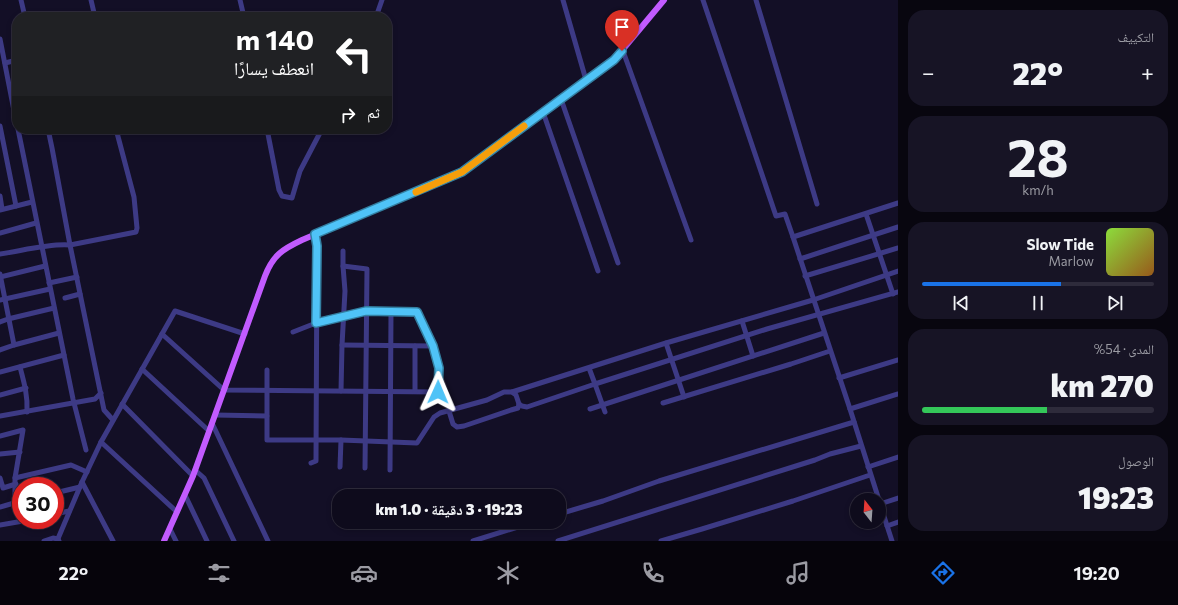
<!DOCTYPE html>
<html lang="ar">
<meta charset="utf-8">
<style>
:root{--surface:#0e0b1c;--page:#171425;--text:#f1f3f6;--muted:#9b9ba3;--line:#2e2b3b;--accent:#1a73e8}
body{margin:0;font-family:Commissioner,"Noto Naskh Arabic",sans-serif;background:var(--page);color:var(--text);direction:rtl;height:100vh;display:flex;flex-direction:column;font-size:15px;white-space:nowrap}
*{box-sizing:border-box;margin:0}
p{font-size:13px;color:var(--muted)}
.icon{flex:none;width:22px;height:22px;fill:none;stroke:currentColor;stroke-width:2;stroke-linecap:round;stroke-linejoin:round}
.map{position:relative;flex:1;overflow:hidden;direction:ltr}
.drawer{display:flex;flex-direction:column;gap:10px;padding:10px;background:#08060f;width:280px}
.drawer>*{flex:none}
.guide{position:absolute;left:12px;top:12px;width:380px;height:122px;border-radius:16px;box-shadow:0 2px 6px #0003,0 0 0 1px var(--line);direction:rtl;background:#202124;color:#fff;overflow:hidden}
.needle{width:26px;rotate:343deg}
.buttons{position:absolute;left:850px;top:493px;display:grid;gap:8px}
.buttons a{display:grid;place-items:center;width:36px;height:36px;border-radius:50%;background:var(--surface);box-shadow:0 2px 6px #0003,0 0 0 1px var(--line);font-size:20px}
.speed{position:absolute;left:12px;top:477px;display:flex;gap:8px;font-size:20px;font-weight:700;text-align:center}
.speed>*{display:grid;place-content:center;width:52px;height:52px;border-radius:50%;background:var(--surface);box-shadow:0 2px 6px #0003,0 0 0 1px var(--line);line-height:1}
.speed .limit{border:6px solid #d22;background:#fff;color:#111}
.pin{position:absolute;display:grid;place-items:center;width:34px;height:34px;color:#fff;margin:-41px -17px;border-radius:50% 50% 50% 0;rotate:-45deg;box-shadow:0 0 4px #0007}
.pin .icon{rotate:45deg}
.me{position:absolute;width:44px;margin:-22px;rotate:1deg;stroke-linejoin:round;filter:drop-shadow(0 0 3px #0008)}
.turn{display:flex;align-items:center;gap:14px;height:84px;padding:0 12px;font-size:18px}
.turn .icon{width:52px;height:52px;stroke-width:2.5}
.turn b{display:block;font-size:28px;line-height:34px}
.then{display:flex;align-items:center;height:38px;padding:0 12px;background:#0003;gap:8px;font-size:15px}
.big{font-size:30px;font-weight:800;line-height:1.1}
.drawer .card{flex:1;display:flex;flex-direction:column;justify-content:center;gap:6px;min-width:0;padding:0 14px;border-radius:16px;background:var(--page)}
.drawer .dial{align-items:center;gap:0}
.dial b{font-size:52px;line-height:1}
.song{display:flex;align-items:center;gap:12px}
.cover{width:48px;height:48px;border-radius:6px;background:linear-gradient(135deg,hsl(90 70% 55%),hsl(30 70% 35%))}
.played{height:4px;border-radius:2px;background:linear-gradient(90deg,var(--accent) 60%,var(--line) 60%)}
.keys{display:flex;justify-content:space-around;direction:ltr}
.heat{display:flex;justify-content:space-between;align-items:center;font-size:22px;direction:ltr}
.charge{height:6px;border-radius:3px;background:linear-gradient(90deg,#34c759 54%,var(--line) 0)}
.trip{position:absolute;left:332px;top:489px;width:234px;height:40px;border-radius:16px;background:var(--surface);box-shadow:0 2px 6px #0003,0 0 0 1px var(--line);font-weight:800;line-height:40px;text-align:center;direction:rtl}
.menu{display:flex;height:64px;justify-content:space-around;align-items:center;background:#06040b;color:var(--muted)}
.menu .icon{width:28px;height:28px}
.menu .on{color:var(--accent)}
.menu b{font-size:18px;color:var(--text)}
main{display:flex;flex:1;min-height:0}
.map>svg:first-child{display:block}
</style>
<main>
<section class="drawer">
<div class="card"><p>التكييف</p>
<div class="heat"><a>−</a><b class="big">22°</b><a>+</a></div>
</div>
<div class="card dial"><b>28</b><p>km/h</p></div>
<div class="card">
<div class="song"><i class="cover"></i><div><b>Slow Tide</b><p>Marlow</p></div></div>
<div class="played"></div>
<div class="keys"><svg class="icon" aria-label="previous" viewBox="0 0 24 24"><path d="M18 5L8 12l10 7zM5 5v14"/></svg><svg class="icon" aria-label="pause" viewBox="0 0 24 24"><path d="M8 5v14M16 5v14"/></svg><svg class="icon" aria-label="next" viewBox="0 0 24 24"><path d="M6 5l10 7-10 7zM19 5v14"/></svg></div>
</div>
<div class="card"><p>المدى · 54%</p><b class="big">270 km</b><div class="charge"></div></div>
<div class="card"><p>الوصول</p><b class="big">19:23</b></div>
</section>
<div class="map">
<svg width="898" height="541" viewBox="0 0 898 541">
<rect width="100%" height="100%" fill="#130f26"/>
<g fill="none" stroke-linecap="round" stroke-linejoin="round">
<g stroke="#3d3a85" stroke-width="5">
<polyline points="21,0 25,17"/>
<polyline points="91,0 95,17"/>
<polyline points="240,0 244,17"/>
<polyline points="563,0 586,80"/>
<polyline points="703,0 776,216 785,214 793,237"/>
<polyline points="756,0 817,204"/>
<polyline points="376,17 382,0"/>
<polyline points="0,39 17,126"/>
<polyline points="623,51 691,240"/>
<polyline points="5,63 17,60"/>
<polyline points="561,99 618,263"/>
<polyline points="543,112 598,271"/>
<polyline points="0,126 16,206"/>
<polyline points="18,129 73,399 86,450"/>
<polyline points="48,129 52,148 70,245 104,410 113,420"/>
<polyline points="267,129 279,190 282,196 292,198 300,171 322,129"/>
<polyline points="0,196 2,209"/>
<polyline points="0,210 32,202"/>
<polyline points="866,214 893,294"/>
<polyline points="0,233 36,223"/>
<path d="M0,254C21,251 50,243 70,245L136,232L137,228L134,197L116,129"/>
<polyline points="800,259 898,227"/>
<polyline points="343,266 367,269 365,468"/>
<polyline points="0,274 14,345"/>
<polyline points="805,276 898,248"/>
<polyline points="0,277 45,266"/>
<polyline points="49,283 77,277"/>
<polyline points="65,298 80,294"/>
<polyline points="0,300 50,289"/>
<polyline points="742,321 753,356"/>
<polyline points="0,322 8,319 54,308"/>
<polyline points="162,334 224,390 438,392 439,368 433,346 417,312 366,311 316,323 293,332"/>
<polyline points="666,343 684,397"/>
<polyline points="342,345 433,346"/>
<polyline points="415,346 415,391"/>
<polyline points="0,350 14,345 59,333"/>
<path d="M20,367C24,382 28,396 27,412"/>
<polyline points="589,368 595,384 767,329 898,292"/>
<polyline points="142,369 209,431"/>
<polyline points="267,370 267,440 341,440 417,443 434,417 440,413 487,400 504,392 512,392 516,395 519,404 522,406 527,407 595,384 605,412"/>
<polyline points="0,372 64,355"/>
<polyline points="839,378 898,360"/>
<polyline points="341,391 342,345 345,291 343,266 343,251"/>
<polyline points="512,392 666,343 813,300 898,271"/>
<polyline points="0,395 26,388"/>
<polyline points="663,403 791,364 830,351"/>
<polyline points="122,404 193,476"/>
<polyline points="590,409 824,333"/>
<polyline points="850,409 898,394"/>
<polyline points="449,411 453,424 457,427 464,426 511,410 518,408 519,404"/>
<polyline points="215,415 267,416"/>
<polyline points="0,416 95,399 101,393"/>
<polyline points="212,423 268,541"/>
<polyline points="0,436 23,430 15,478 15,501"/>
<polyline points="101,442 177,512"/>
<polyline points="0,454 20,452"/>
<polyline points="311,463 316,461 317,246 315,234"/>
<polyline points="340,467 341,440"/>
<polyline points="868,467 898,457"/>
<polyline points="195,470 204,478 234,541"/>
<polyline points="390,470 391,312"/>
<polyline points="0,478 3,488 16,484"/>
<polyline points="15,478 71,465 87,472"/>
<polyline points="82,482 113,541"/>
<polyline points="55,493 80,487"/>
<polyline points="185,495 207,541"/>
<polyline points="879,500 850,409 793,237 898,203"/>
<polyline points="879,501 892,541"/>
<polyline points="880,504 898,498"/>
<polyline points="0,507 14,503 15,501 21,500"/>
<polyline points="55,514 69,511"/>
<polyline points="559,514 603,501 659,481 854,422"/>
<polyline points="0,525 29,520"/>
<polyline points="887,526 898,522"/>
<polyline points="170,529 176,541"/>
<polyline points="44,541 53,538 58,539 59,541"/>
<polyline points="57,541 82,482 101,442 175,311 245,334"/>
<polyline points="473,541 534,522"/>
<polyline points="558,541 815,460 830,454 861,446"/>
<polyline points="661,541 702,529 793,501 870,475"/>
</g>
<path stroke="#c25bff" stroke-width="6" d="M164,541L193,476L265,276C273,255 283,249 302,240L462,172L614,60L664,0"/>
</g>
<g fill="none" stroke-linecap="round" stroke-linejoin="round">
<defs>
<polyline id="route" points="438,392 439,368 433,346 417,312 366,311 316,323 317,246 315,234 462,172 614,60 622,51"/>
</defs>
<use href="#route" stroke="#337fa1" stroke-width="10"/>
<use href="#route" stroke="#4fc3f7" stroke-width="7"/>
<polyline stroke="#f59e0b" stroke-width="7" points="416,192 462,172 524,126"/>
</g>
</svg>
<div class="buttons">
<a><svg class="needle" viewBox="-14 -14 28 28"><path d="M0-13l5 13h-10z" fill="#e53935"/><path d="M0 13l5-13h-10z" fill="#9b9ba3"/></svg></a>
</div>
<div class="speed"><div class="limit">30</div></div>
<div class="pin" style="left:622px;top:51px;background:#d93025"><svg class="icon" aria-label="arrive" viewBox="0 0 24 24"><path d="M6 21V4h12l-3 4 3 4H6"/></svg></div>
<svg class="me" style="left:438px;top:392px" viewBox="-20 -20 40 40"><path d="M0-17L14 15 0 8-14 15z" fill="#4fc3f7" stroke="#fff" stroke-width="4"/></svg>
<div class="trip">19:23 · 3 دقيقة · 1.0 km</div>
<div class="guide">
<div class="turn"><svg class="icon" aria-label="left" viewBox="0 0 24 24"><path d="M17 20v-9H6M10 6l-5 5 5 5"/></svg><div><b>140 m</b>انعطف يسارًا</div></div>
<div class="then">ثم<svg class="icon" aria-label="right" viewBox="0 0 24 24"><path d="M7 20v-9h11M14 6l5 5-5 5"/></svg></div>
</div>
</div>
</main>
<nav class="menu">
<b>19:20</b>
<svg class="icon on" aria-label="directions" viewBox="0 0 24 24"><path d="M12 3l9 9-9 9-9-9zM9 14v-3h6M13 9l2 2-2 2"/></svg>
<svg class="icon" aria-label="music" viewBox="0 0 24 24"><path d="M9 18V5l10-2v13"/><circle cx="6" cy="18" r="3"/><circle cx="16" cy="16" r="3"/></svg>
<svg class="icon" aria-label="phone" viewBox="0 0 24 24"><path d="M5 4h4l2 5-3 2q2 4 5 5l2-3 5 2v4C11 20 4 13 5 4z"/></svg>
<svg class="icon" aria-label="climate" viewBox="0 0 24 24"><path d="M12 3v18M4 7l16 10M4 17L20 7"/></svg>
<svg class="icon" aria-label="car" viewBox="0 0 24 24"><path d="M5 17H2v-5l4-1 3-4h7l3 4 3 1v5h-3M9 17h6M6 11h13"/><circle cx="7" cy="17" r="2"/><circle cx="17" cy="17" r="2"/></svg>
<svg class="icon" aria-label="filters" viewBox="0 0 24 24"><path d="M4 7h16M4 17h16"/><circle cx="9" cy="7" r="2"/><circle cx="15" cy="17" r="2"/></svg>
<b>22°</b>
</nav>
